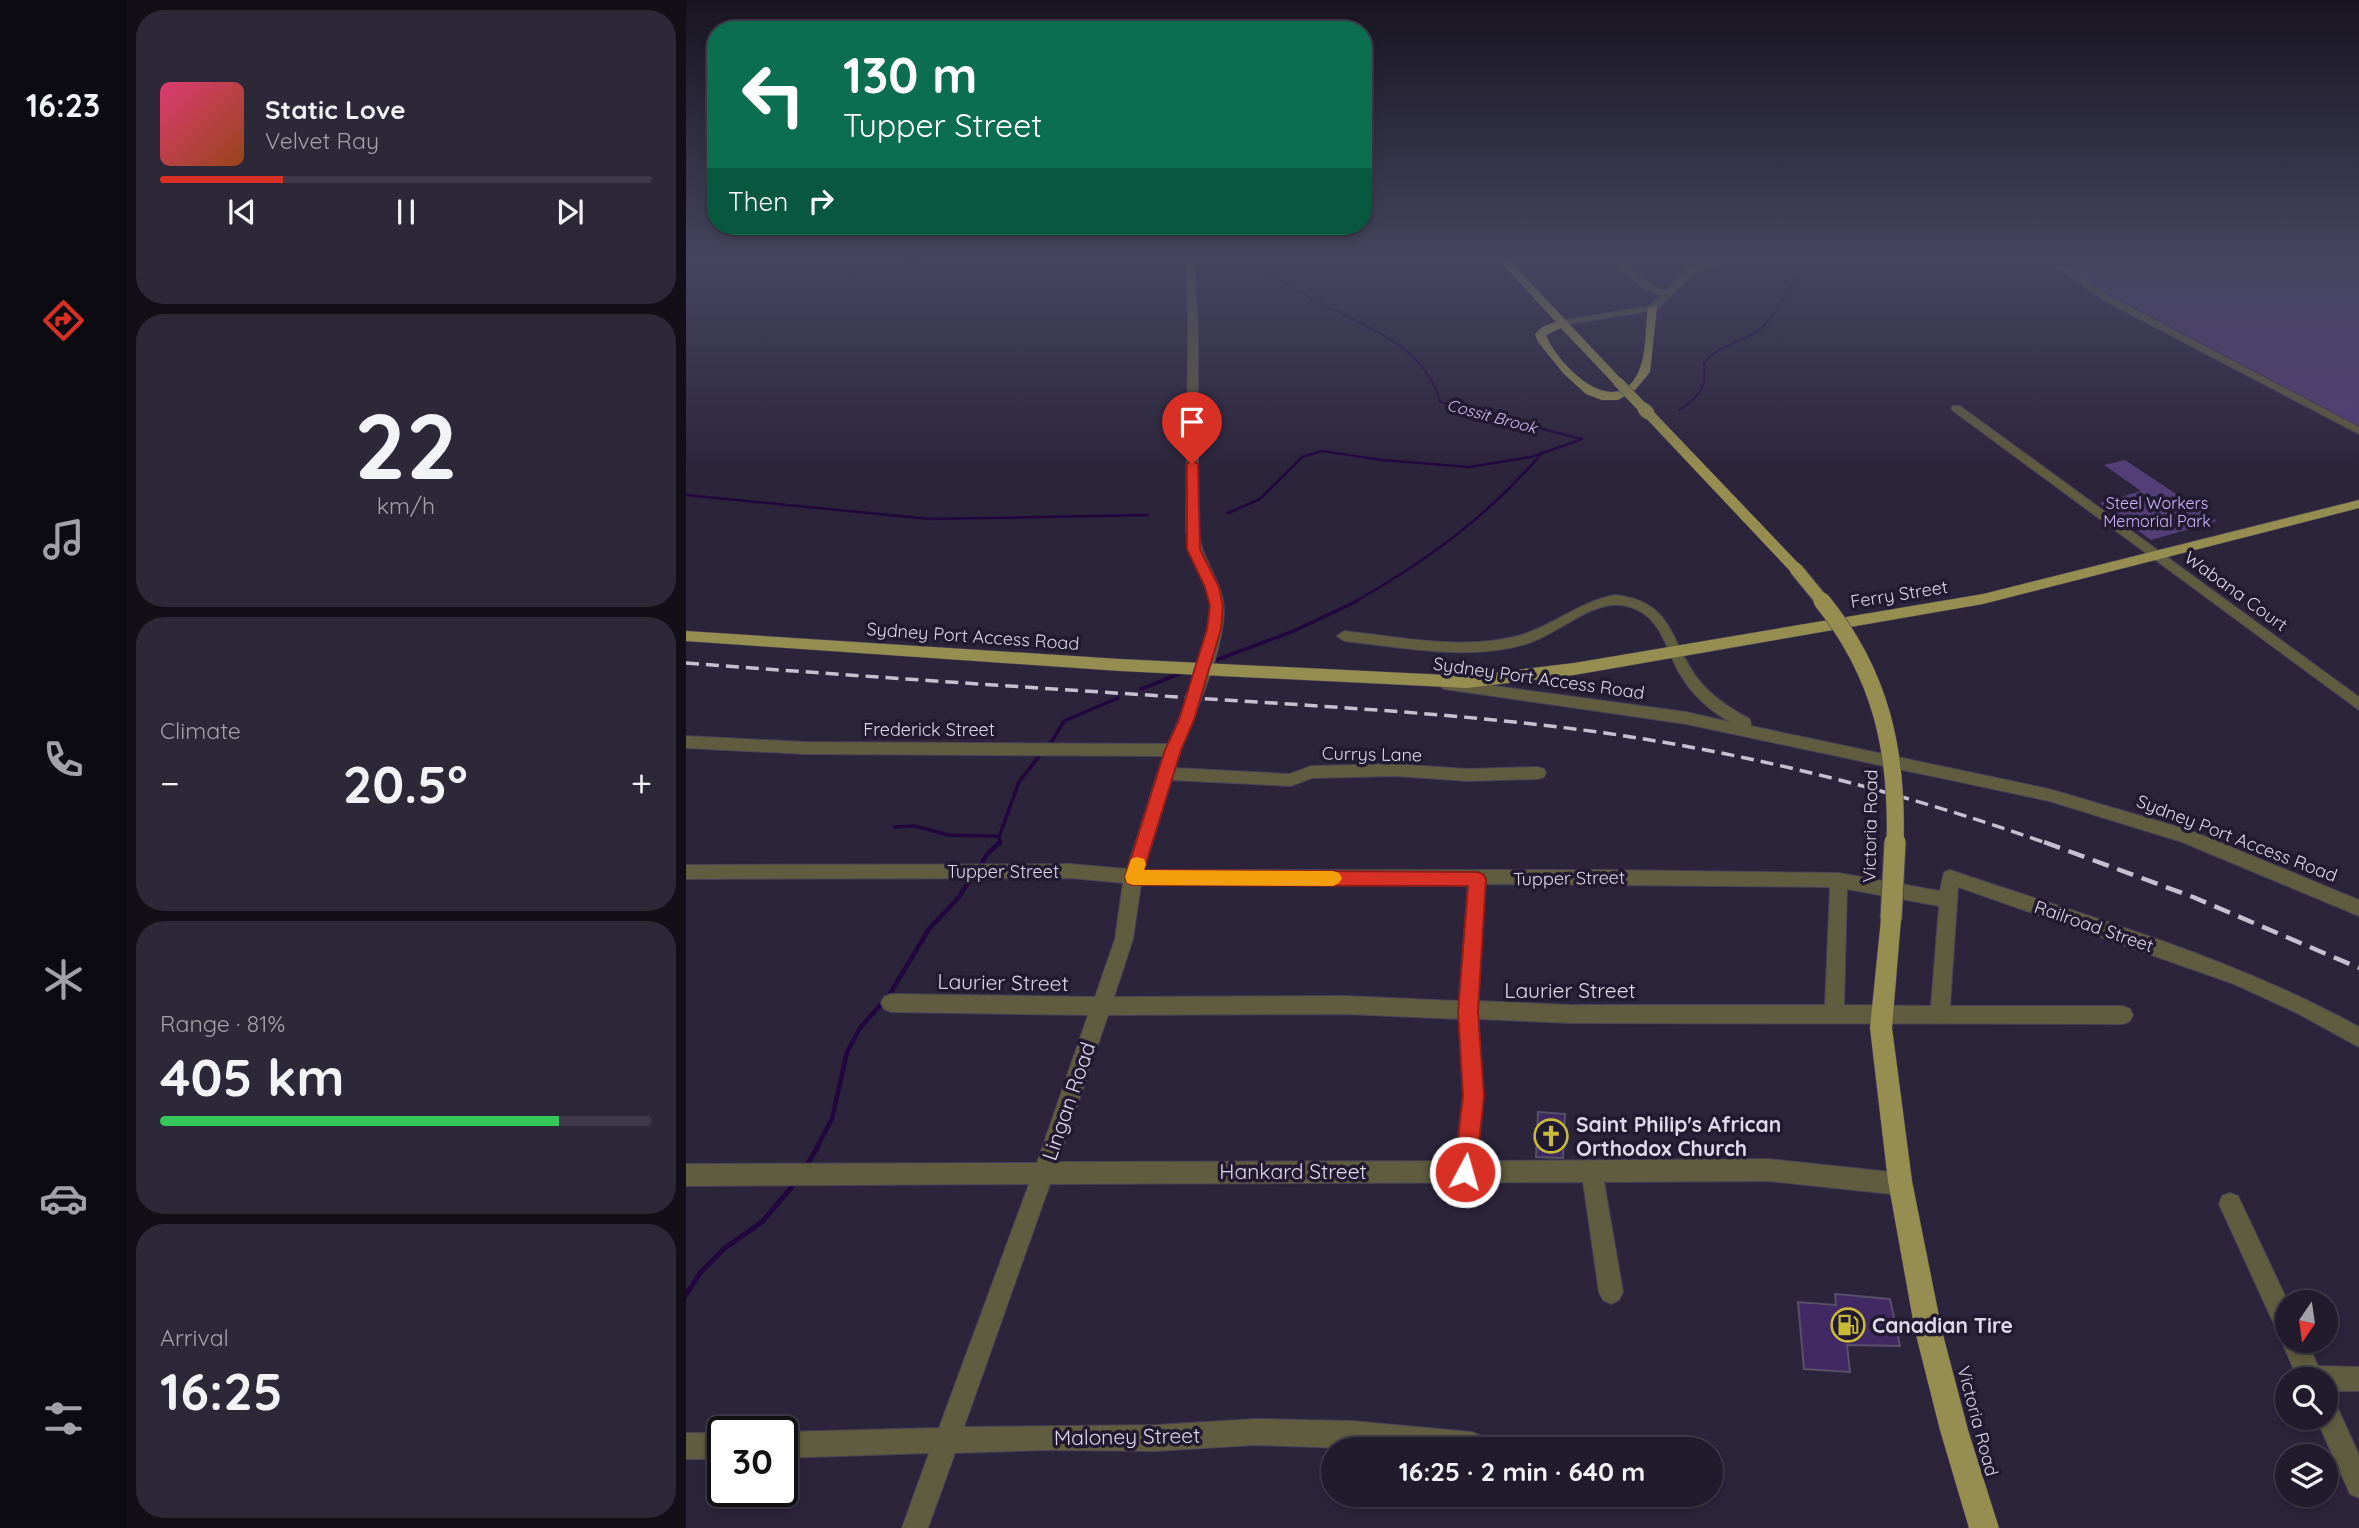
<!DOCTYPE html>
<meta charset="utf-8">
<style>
:root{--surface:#211b2c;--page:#2d2838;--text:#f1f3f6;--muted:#a2a1a9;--line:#3e3948;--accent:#d93025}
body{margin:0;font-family:Quicksand,sans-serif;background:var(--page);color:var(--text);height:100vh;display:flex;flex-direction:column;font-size:26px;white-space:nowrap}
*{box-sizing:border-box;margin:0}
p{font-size:23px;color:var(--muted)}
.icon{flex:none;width:38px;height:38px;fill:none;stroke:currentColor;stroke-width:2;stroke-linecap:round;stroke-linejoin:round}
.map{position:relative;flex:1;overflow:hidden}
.details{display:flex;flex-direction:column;gap:10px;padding:10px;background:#120f18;width:560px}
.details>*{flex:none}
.guide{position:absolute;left:21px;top:21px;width:665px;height:214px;border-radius:28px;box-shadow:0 4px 10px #0003,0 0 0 2px var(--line);background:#0b6e4f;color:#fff;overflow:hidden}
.needle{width:46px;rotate:193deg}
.fabs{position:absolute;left:1589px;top:1290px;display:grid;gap:14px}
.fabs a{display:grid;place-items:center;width:63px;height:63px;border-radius:50%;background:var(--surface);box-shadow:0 4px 10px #0003,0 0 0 2px var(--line);font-size:35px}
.speed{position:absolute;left:21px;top:1416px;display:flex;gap:14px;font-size:35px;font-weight:700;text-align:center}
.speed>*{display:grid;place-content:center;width:91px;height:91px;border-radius:50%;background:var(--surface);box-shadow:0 4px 10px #0003,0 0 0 2px var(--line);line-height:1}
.speed .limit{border:4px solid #111;border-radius:10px;background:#fff;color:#111}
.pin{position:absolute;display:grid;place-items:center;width:60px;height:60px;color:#fff;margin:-72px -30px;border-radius:50% 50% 50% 0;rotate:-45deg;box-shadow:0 0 7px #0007}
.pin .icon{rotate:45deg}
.me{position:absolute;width:77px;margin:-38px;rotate:6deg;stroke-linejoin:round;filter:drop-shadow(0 0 5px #0008)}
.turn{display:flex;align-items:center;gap:24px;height:147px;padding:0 21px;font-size:32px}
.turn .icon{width:91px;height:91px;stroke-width:2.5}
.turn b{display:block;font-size:49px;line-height:60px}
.then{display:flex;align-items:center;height:66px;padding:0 21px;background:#0003;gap:14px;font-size:26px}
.big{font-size:52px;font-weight:700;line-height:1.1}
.details .tile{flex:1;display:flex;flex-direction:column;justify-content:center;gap:10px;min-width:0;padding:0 24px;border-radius:28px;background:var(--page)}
.details .dial{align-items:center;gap:0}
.dial b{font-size:91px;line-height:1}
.song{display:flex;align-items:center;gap:21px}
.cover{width:84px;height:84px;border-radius:10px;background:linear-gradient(135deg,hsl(340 70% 55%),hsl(20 70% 35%))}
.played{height:7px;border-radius:4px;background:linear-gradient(90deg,var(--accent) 25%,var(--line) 25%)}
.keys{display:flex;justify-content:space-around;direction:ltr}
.heat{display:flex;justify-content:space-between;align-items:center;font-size:38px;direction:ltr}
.charge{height:10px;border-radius:5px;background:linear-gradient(90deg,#34c759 81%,var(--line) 0)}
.trip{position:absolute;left:635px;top:1437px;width:402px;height:70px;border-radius:35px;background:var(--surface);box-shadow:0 4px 10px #0003,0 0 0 2px var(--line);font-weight:700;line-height:70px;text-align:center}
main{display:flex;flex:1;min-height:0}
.menu{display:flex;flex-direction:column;width:126px;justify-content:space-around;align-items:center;background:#0d0b12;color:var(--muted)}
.menu .icon{width:49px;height:49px}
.menu .current{color:var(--accent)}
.menu b{font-size:32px;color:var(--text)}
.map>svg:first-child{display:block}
</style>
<main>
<nav class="menu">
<b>16:23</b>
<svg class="icon current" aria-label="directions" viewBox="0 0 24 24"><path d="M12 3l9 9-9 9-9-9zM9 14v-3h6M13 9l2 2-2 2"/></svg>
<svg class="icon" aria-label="music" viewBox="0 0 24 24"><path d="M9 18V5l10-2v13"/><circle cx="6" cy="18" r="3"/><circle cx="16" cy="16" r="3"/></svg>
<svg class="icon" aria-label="phone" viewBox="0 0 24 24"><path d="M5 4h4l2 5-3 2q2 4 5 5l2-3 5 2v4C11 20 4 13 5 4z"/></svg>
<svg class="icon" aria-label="climate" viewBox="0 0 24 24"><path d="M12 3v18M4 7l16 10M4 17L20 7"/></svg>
<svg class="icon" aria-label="car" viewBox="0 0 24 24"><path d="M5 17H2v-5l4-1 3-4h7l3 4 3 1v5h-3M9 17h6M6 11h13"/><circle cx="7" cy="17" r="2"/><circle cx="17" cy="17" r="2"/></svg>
<svg class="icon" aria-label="filters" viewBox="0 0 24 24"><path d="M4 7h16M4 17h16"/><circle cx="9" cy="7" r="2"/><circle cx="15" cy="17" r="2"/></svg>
</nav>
<section class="details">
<div class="tile">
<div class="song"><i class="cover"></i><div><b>Static Love</b><p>Velvet Ray</p></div></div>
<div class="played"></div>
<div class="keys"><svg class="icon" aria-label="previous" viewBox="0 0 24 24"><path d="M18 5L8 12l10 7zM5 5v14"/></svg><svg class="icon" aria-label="pause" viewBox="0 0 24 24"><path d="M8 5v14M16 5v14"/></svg><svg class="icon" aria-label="next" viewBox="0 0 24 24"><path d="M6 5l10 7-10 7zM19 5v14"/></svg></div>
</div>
<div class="tile dial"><b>22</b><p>km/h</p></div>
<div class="tile"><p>Climate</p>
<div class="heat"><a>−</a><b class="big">20.5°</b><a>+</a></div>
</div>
<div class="tile"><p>Range · 81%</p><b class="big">405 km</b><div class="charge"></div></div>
<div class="tile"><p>Arrival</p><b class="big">16:25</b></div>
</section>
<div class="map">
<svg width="1673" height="1528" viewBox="0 0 1673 1528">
<rect width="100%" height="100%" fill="#2c243b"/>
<g fill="#543e77">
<polygon points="1366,257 1673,257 1673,426 1402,283"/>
<polygon points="1439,460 1531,521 1465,540 1414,503 1455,491 1418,465"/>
</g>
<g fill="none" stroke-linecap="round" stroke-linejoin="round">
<g stroke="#22063e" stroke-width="2">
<path d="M560,257C581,271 602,286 624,298C671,323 740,344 754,402L786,410"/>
<polyline points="167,272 256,257"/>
<path d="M993,410C1013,397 1021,389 1018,364C1031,345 1055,343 1073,330C1090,317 1110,276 1121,257"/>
</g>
<g stroke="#22063e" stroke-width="2.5">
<polyline points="779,409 896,439"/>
<polyline points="0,495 244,519 462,515"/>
<polyline points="542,513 574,499 616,457 636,451 696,460 783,467 845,457 894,440"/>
<path d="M668,602C740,562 802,516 856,453"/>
</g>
<g stroke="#22063e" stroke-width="3.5">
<polyline points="525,662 608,631 671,601"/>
<polyline points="455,689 498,672"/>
<polyline points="363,746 378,721 432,698"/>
<polyline points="208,827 229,826 262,835 307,836 313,837 314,844"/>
<polyline points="313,837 333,782 355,754"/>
</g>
<g stroke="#22063e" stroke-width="4.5">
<polyline points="294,866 302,853 314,842"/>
<polyline points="202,997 243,929 273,897 287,875"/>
<polyline points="131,1147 146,1119 161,1052 174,1028 197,1002"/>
</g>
<g stroke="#22063e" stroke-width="5">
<polyline points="120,1167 132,1146"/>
<polyline points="0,1295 15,1272 39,1248 76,1222 110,1182"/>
</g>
</g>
<g fill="#412963" stroke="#584f69" stroke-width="2">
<polygon points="852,1112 879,1114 877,1158 850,1157"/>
<polygon points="1149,1294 1204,1299 1214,1346 1161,1345 1164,1372 1118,1369 1112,1302 1150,1305"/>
</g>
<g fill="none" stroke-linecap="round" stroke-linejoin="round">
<defs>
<g id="minor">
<path d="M500,257H508L512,330V531C515,558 537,583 538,608C538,658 504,720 489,768L604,774L625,766L710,764L782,769L852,767L858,769L860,773L858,777L852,779L782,781L710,776L626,778L605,786L485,780L458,870H921L1153,873L1254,891L1258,872L1264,870C1402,917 1545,956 1673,1027V1047L1611,1013L1548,984L1272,887L1264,1006H1437L1444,1009L1447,1015L1444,1021L1437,1024L885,1023L792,1019L797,1096L791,1161L1083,1159L1214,1173L1222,1176L1225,1184L1222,1192L1214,1195L1083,1181L918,1182L937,1292L933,1300L925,1304L917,1300L913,1292L897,1182L364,1184L278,1427L470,1425L569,1419L666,1421L786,1432L795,1436L799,1445L797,1449H691L569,1445L470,1451L363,1450L269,1453L242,1528H216L243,1453L96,1458V1432L253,1428L343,1184L0,1186V1164L351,1163L402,1015L205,1012L198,1009L195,1003L198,997L205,994L409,997L429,939L437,883L385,878L0,879V865L385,864L441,869L477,756L119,754L0,748V736L119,742L482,744C496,713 529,635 524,603C519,577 503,557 500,531L502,330ZM455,884H782L773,1001L659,996L428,997L447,939ZM799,884L1144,887L1139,1005H885L792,1001ZM1161,889L1253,906L1245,1006L1158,1005ZM659,1014L773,1019L777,1096L769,1161L372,1162L422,1015Z"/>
<polygon points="922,257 931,257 965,286 979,291 1005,266 1052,257 1068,257 1011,270 970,310 876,325 874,323 879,320 964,306 975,295 959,290"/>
<polygon points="1355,257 1364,257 1427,298 1673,427 1673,434 1421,302"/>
<polygon points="1266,406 1274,406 1673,697 1673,710 1266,410"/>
<path d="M929,595C986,602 982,635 1009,675C1023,695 1043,708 1064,719L1065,726L1363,789L1506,831L1673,900V916L1496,842L1363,801L1000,724L758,689L751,684L758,679L1000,712L1044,722C1023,710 1006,695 994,674C982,654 977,625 955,612C916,588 880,631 843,643C785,662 717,647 658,641L651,636L658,631C715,637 779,651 835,635C869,625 892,602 929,595Z"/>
<polygon points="1544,1193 1552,1196 1602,1302 1601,1340 1620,1340 1632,1366 1673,1367 1673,1391 1640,1391 1640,1379 1612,1379 1595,1340 1596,1337 1593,1335 1533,1204 1536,1196"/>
<polygon points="1640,1399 1649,1402 1673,1455 1673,1498 1664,1494 1630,1418 1640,1418"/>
<rect x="0" y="1433" width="37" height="26"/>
</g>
<g id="major">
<path d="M810,257H820L938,382L928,384L875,328L860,335C871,364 928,422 952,373C961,354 959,328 962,308L971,306L964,372L949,390L932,400H916L900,394L878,374L852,342L849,334L856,327L870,322Z"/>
<polygon points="958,410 966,410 1115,566 1117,569 1115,572 1105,572 958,416"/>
<polygon points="1673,500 1673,508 1297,604 888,675 781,688 434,671 0,641 0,631 434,659 781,676 888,663 1297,594"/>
<polygon points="1205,910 1212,913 1215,919 1206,1028 1226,1181 1256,1331 1282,1430 1313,1528 1283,1528 1254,1430 1229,1331 1202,1181 1184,1028 1195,919 1198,913"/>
</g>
</defs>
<use href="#minor" stroke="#484157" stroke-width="2"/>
<use href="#major" stroke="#484157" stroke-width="1"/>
<use href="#minor" fill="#5f5c3f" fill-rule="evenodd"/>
<use href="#major" fill="#968e50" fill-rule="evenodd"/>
<path stroke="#c6c0d1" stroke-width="3.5" stroke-dasharray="13 7" stroke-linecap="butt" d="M0,663C159,675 318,686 477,696C627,706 778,713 926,734C1075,756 1222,794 1363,844"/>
<polyline stroke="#c6c0d1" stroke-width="4.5" stroke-dasharray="17 9" stroke-linecap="butt" points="1358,842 1507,897 1673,968"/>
<defs>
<polyline id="major-bridge-far3" points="932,382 959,410"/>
<g id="major-bridge-far2">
<polyline points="958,409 962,413"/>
<polyline points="1110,569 1137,602"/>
</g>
<path id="major-bridge-far1" d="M1136,601C1195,674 1212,751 1209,844"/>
<polyline id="major-bridge" points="1205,919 1209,842"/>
</defs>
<use href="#major-bridge-far3" stroke="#484157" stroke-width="11" stroke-linecap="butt"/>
<use href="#major-bridge-far2" stroke="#484157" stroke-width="15" stroke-linecap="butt"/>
<use href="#major-bridge-far1" stroke="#484157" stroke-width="18" stroke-linecap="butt"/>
<use href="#major-bridge" stroke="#484157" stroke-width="23" stroke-linecap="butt"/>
<use href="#major-bridge-far3" stroke="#968e50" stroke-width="10"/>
<use href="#major-bridge-far2" stroke="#968e50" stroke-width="13"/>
<use href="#major-bridge-far1" stroke="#968e50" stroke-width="17"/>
<use href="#major-bridge" stroke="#968e50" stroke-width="21"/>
</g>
<linearGradient id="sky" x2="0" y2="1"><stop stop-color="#181420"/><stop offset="0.55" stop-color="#454560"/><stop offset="1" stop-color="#454560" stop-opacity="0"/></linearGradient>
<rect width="1673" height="471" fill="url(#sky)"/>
<polygon fill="#d93025" stroke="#8d1f18" stroke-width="2" points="506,460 512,464 514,549 533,587 537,606 535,629 508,720 495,750 458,870 791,872 797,874 800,879 792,1012 798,1096 790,1172 787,1180 779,1183 772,1180 768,1172 777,1096 772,1012 782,886 447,885 441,883 439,877 479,750 493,720 521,629 524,606 519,587 501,549 501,464"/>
<polygon fill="#f59e0b" points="451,857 458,859 460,864 458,870 647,871 653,873 656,878 653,883 647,886 447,885 441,883 439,877 445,859"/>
<defs>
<symbol id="church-ring" viewBox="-11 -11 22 22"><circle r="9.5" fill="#221a31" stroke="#c9ba3a" stroke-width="1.5"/><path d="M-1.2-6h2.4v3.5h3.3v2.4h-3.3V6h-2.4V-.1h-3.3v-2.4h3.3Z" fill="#c9ba3a"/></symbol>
<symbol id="fuel-ring" viewBox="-11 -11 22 22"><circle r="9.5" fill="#221a31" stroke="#c9ba3a" stroke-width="1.5"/><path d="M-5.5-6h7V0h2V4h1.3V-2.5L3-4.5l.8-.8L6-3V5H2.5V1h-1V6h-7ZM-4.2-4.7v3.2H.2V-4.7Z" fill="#c9ba3a"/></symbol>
</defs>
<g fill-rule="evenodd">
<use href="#church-ring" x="846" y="1117" width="38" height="38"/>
<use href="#fuel-ring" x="1143" y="1306" width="38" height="38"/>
</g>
<g text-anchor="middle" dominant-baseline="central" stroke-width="7" stroke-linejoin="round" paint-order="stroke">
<g font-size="16" font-style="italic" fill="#d2c0f6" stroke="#221a31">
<text transform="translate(806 416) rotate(15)">Cossit Brook</text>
</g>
<g font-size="16" fill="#ceb4fc" stroke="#221a31">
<text x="1471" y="503">Steel Workers<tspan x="1471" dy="18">Memorial Park</tspan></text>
</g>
<g font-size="18" fill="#ded9e9" stroke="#221a31">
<text transform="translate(1550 591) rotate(36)">Wabana Court</text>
<text transform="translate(1213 594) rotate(-9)">Ferry Street</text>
<text transform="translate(287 636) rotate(4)">Sydney Port Access Road</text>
<text transform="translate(853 678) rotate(8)">Sydney Port Access Road</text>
<text x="243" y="729">Frederick Street</text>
<text transform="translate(686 754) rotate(1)">Currys Lane</text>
<text transform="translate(1184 826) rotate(-89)">Victoria Road</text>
<text transform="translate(1551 838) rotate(21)">Sydney Port Access Road</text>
<text x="317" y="871">Tupper Street</text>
<text transform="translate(883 878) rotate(-1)">Tupper Street</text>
<text transform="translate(1408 926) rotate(19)">Railroad Street</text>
<text transform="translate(1292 1421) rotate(75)">Victoria Road</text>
</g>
<g font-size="21" fill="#ded9e9" stroke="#221a31">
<text transform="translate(317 982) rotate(1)">Laurier Street</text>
<text x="884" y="990">Laurier Street</text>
<text transform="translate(382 1101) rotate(-71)">Lingan Road</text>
<text x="607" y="1171">Hankard Street</text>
<text transform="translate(441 1436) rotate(-1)">Maloney Street</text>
</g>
<g font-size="21" font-weight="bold" fill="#ded9e9" stroke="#221a31" text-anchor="start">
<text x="890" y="1124">Saint Philip's African<tspan x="890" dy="24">Orthodox Church</tspan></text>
<text x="1186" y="1325">Canadian Tire</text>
</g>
</g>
</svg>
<div class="fabs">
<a><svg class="needle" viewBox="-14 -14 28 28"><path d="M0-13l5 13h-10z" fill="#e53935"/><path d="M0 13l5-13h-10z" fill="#a2a1a9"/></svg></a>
<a><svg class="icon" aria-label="search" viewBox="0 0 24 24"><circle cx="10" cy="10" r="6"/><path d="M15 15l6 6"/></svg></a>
<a><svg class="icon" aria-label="layers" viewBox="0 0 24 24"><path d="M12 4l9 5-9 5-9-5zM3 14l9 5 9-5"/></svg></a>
</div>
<div class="speed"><div class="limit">30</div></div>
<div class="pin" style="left:506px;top:464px;background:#d93025"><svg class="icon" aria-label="arrive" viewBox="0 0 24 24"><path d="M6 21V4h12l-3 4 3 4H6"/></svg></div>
<svg class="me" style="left:779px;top:1172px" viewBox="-20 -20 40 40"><circle r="17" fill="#d93025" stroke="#fff" stroke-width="3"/><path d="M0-11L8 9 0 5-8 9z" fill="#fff"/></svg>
<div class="trip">16:25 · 2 min · 640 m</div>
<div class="guide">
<div class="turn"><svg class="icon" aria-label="left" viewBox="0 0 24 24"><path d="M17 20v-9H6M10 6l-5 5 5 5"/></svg><div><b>130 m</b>Tupper Street</div></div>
<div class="then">Then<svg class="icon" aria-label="right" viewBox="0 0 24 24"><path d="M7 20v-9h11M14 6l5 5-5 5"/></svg></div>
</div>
</div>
</main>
